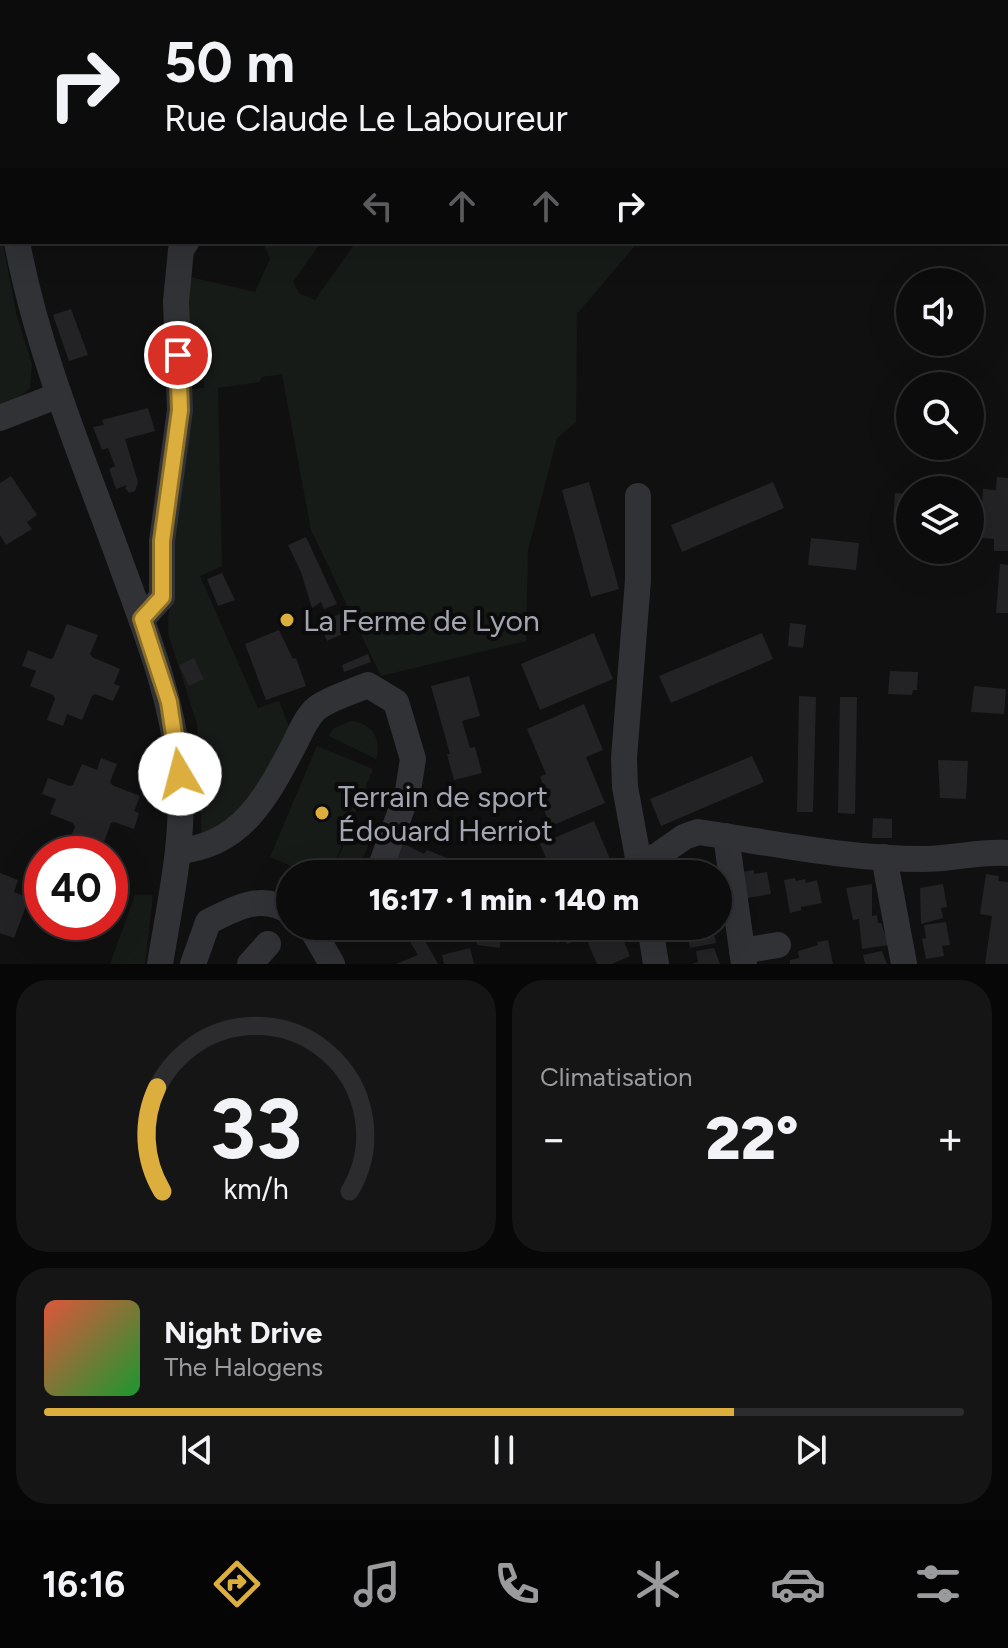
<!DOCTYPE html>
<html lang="fr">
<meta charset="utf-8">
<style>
:root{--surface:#0c0c0d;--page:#151516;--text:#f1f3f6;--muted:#9a9b9d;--line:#2c2c2e;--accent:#dbae3e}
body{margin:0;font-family:Figtree,sans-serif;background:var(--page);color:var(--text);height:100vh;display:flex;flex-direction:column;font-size:30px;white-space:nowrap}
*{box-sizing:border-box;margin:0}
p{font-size:26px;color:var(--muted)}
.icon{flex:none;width:44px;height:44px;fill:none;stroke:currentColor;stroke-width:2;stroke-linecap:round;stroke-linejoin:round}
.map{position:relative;height:964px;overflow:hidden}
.drawer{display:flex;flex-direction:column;gap:16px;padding:16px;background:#070707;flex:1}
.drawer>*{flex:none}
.guide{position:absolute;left:0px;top:0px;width:1008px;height:244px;box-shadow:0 8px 32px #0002,0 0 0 2px var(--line);background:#0c0c0d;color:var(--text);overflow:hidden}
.fabs{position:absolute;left:896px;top:268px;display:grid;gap:16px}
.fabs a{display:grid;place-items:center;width:88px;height:88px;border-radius:50%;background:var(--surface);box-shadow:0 8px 32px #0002,0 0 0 2px var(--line);font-size:40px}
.speed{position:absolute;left:24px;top:836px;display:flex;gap:16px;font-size:40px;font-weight:700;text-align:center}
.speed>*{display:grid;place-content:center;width:104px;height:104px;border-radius:50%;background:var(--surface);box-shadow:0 8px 32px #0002,0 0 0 2px var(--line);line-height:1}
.speed .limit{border:12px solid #d22;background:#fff;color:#111}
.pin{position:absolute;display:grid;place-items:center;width:68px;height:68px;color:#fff;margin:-34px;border:4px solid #fff;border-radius:50%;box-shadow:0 2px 8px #0007}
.me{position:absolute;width:88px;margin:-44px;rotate:352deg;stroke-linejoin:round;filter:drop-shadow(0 0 6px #0008)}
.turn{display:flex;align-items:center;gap:28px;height:168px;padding:0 32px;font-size:36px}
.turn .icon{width:104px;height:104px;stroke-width:2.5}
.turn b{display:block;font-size:56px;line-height:68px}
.lanes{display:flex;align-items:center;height:76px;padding:0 32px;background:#0003;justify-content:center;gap:40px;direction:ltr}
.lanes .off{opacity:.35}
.big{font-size:60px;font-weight:800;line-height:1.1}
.drawer .tile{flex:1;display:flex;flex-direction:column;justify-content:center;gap:12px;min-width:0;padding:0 28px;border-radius:32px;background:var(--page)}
.drawer .dial{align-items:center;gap:0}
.dial svg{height:208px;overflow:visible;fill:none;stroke:var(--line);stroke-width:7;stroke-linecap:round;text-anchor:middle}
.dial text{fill:var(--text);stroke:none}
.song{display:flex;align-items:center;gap:24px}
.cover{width:96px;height:96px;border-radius:12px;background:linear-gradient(135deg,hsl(10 70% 55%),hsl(130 70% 35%))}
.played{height:8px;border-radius:4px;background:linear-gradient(90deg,var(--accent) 75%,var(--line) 75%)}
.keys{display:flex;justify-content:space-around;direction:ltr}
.heat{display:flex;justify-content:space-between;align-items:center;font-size:44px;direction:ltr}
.drawer .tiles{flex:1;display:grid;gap:16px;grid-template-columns:1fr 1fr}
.tile:last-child{grid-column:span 2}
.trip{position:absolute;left:276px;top:860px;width:456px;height:80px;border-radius:40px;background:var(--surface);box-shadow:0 8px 32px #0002,0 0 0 2px var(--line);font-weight:800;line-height:80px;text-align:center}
.tabs{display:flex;height:128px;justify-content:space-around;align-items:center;background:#050505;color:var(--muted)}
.tabs .icon{width:56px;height:56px}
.tabs .current{color:var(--accent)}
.tabs b{font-size:36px;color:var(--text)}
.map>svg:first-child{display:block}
</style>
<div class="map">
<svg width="1008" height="964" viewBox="0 0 1008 964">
<rect width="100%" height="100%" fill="#101011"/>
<g fill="#171b18">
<polygon points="552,0 905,0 907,2 548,2"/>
<polygon points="0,228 17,317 32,364 30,388 16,400 0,405"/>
<polygon points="263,242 321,242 293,282 299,293 315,300 356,242 638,242 577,314 576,422 557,438 528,550 526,641 381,676 311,530 282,374 262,377 259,382 218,388 222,566 200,576 258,708 279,701 290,729 246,811 202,840 197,724 168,633 171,551 185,389 204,388 204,352 184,353 186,276 255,292 270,259"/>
<path d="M351,721C372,723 382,739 376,759L329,736L334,728Z"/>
<polygon points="317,746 373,769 330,874 310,874 270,857"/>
<polygon points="352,826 373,835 356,874 331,874"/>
<polygon points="135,895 153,895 145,964 110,964"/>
</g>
<g fill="#232325">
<polygon points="71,309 88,355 69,361 53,315"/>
<polygon points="185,355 202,355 202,380 186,380"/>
<polygon points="148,408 155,431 125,439 138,482 135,491 129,493 125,488 127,485 116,489 109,469 115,466 108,448 102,450 93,427 104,425 102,420"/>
<polygon points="11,476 37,515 27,522 32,529 6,545 0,535 0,483"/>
<polygon points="997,477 1008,478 1008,551 994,551 994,539 981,538 981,523 977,523 978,504 982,504 983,489 996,490"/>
<polygon points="589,482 619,589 591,597 562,490"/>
<polygon points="773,482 784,508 682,552 671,525"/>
<polygon points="895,493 910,494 910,524 893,523"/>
<polygon points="306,537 337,604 324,609 321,602 312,608 301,572 288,545"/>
<polygon points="811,538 859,543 856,570 808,565"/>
<polygon points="1000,564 1008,565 1008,613 996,613"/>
<polygon points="222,573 235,600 218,606 207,579"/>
<polygon points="344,612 351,630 327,641 319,623"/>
<polygon points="790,623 806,625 803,648 788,646"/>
<polygon points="67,624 98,635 90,654 92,657 120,669 114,684 120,686 113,701 95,694 92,696 82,720 67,714 63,726 47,720 55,699 53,695 30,686 36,671 22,666 28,650 50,659 53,658"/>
<polygon points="279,630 293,659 296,658 306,686 266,700 245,644"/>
<polygon points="594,633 613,679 540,710 521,664"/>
<polygon points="762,633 773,659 671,703 659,676"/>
<polygon points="368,654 371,662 344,672 342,665"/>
<polygon points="194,658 204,679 189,686 179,665"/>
<polygon points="890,671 918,672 917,690 913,690 912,695 888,694"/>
<polygon points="469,676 480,716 462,721 470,748 475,747 482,773 454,780 447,754 450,754 431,686"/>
<polygon points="974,686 1006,689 1004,714 971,712"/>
<polygon points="799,696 816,697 813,812 797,812"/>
<polygon points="840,697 857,697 855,814 838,813"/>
<polygon points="584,704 603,750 586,757 605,803 551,826 541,803 549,799 540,777 546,774 527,729"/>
<polygon points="752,756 764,782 661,826 650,799"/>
<polygon points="101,758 117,764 110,782 112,785 140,796 134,811 139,813 134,829 114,822 111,823 102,847 87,841 82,853 66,847 75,827 73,823 50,814 56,799 42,794 48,778 70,786 73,785 82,764 97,770"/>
<polygon points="938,760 968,761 966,799 940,798"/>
<polygon points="873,818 892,819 892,838 872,838"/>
<polygon points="594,821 613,866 595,874 553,874 540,844"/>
<polygon points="400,842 424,854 427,850 447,858 440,874 425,868 422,874 410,874 389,864"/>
<polygon points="754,870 754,874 767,872 771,894 747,898 735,873"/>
<polygon points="0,873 18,880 14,892 29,898 14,938 0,933"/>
<polygon points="986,874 999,876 998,881 1008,882 1008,964 985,964 992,916 980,914"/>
<polygon points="795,878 796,881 805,879 806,883 817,880 822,903 801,907 801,910 790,913 784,880"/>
<polygon points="872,884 872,916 877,915 878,923 881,923 889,945 862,949 859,919 853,920 846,888"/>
<polygon points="943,884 947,907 941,908 943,918 921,924 920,888"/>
<polygon points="946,922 950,945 942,946 944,956 926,959 922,939 926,938 924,925"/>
<polygon points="463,926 500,926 500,948 477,945 475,934"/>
<polygon points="550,926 597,926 574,936 576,940 567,944 565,940 557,943"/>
<polygon points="686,926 709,926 711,934 714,933 716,943 690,948"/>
<polygon points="619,930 630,956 612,964 597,964 588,943"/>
<polygon points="423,937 438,964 396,964 418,955 409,940"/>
<polygon points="828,940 833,964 790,964 790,960 799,958 798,951 818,945 817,942"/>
<polygon points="470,948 474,964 444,964 442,955"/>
<polygon points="714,948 720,964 692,964 698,962 696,951"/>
<polygon points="882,951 887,964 865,964 863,955"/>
</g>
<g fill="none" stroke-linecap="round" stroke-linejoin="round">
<g stroke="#313236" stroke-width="26">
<polyline points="417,2 418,0"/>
<polyline points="0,79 2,78"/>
<polyline points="1006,82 1008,81"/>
<polyline points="1006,143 1008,146"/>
<polyline points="0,150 2,161"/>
<path d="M17,242C38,355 85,463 124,572C148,637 173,701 179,770C186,835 170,901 160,964"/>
<polyline points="0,418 59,395"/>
<polyline points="638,496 638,580 624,758 625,787 641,874"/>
<polyline points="142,619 162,597 162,541 180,410 176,301 181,250 186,242"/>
<polyline points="726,836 744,964"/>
<path d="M178,851C242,846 267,796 294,745C300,733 307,716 317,708C328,699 354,691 368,685L396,702L413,759L408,791L381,866"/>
<polyline points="884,857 904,964"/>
<path d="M638,861L657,856L684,837L698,832C772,843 847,859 923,859C952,859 979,851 1008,853"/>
<polyline points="310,926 332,964"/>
<polyline points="650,926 656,964"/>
<polyline points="742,951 778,945"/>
<path d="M193,964L208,922C235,908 262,893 290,912"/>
<polyline points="250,964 268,944"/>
</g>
</g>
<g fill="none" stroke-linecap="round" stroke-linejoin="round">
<defs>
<polyline id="route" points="178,355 180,410 162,541 162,597 142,619 169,702 180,774"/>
</defs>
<use href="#route" stroke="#8e7128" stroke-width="20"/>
<use href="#route" stroke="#dbae3e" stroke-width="14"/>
</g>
<g fill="#dbae3e" stroke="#0b0b0c" stroke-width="3">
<circle cx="287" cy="620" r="8"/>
<circle cx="322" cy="813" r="8"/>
</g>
<g text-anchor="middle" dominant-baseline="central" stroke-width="8" stroke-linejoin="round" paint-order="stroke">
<g font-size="30" fill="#a3a6b0" stroke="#0b0b0c" text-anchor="start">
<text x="303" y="620">La Ferme de Lyon</text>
<text x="338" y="796">Terrain de sport<tspan x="338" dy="34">Édouard Herriot</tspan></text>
</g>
</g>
</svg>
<div class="fabs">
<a><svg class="icon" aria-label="sound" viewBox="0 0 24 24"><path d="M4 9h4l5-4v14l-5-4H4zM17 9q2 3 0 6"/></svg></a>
<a><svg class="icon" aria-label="search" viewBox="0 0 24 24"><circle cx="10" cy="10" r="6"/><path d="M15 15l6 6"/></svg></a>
<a><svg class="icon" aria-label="layers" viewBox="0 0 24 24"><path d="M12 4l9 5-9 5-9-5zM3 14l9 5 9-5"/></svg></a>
</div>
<div class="speed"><div class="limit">40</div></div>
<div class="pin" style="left:178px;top:355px;background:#d93025"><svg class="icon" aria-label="arrive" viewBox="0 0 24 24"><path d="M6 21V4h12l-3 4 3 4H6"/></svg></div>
<svg class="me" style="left:180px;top:774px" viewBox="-20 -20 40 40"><circle r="19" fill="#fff"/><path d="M0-13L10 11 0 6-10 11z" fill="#dbae3e"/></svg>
<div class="trip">16:17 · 1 min · 140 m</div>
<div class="guide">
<div class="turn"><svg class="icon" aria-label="right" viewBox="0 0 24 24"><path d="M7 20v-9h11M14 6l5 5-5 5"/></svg><div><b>50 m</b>Rue Claude Le Laboureur</div></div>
<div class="lanes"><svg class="icon off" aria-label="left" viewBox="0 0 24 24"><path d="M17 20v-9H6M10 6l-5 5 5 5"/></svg><svg class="icon off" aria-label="ahead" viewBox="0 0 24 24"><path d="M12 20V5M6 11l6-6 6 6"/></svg><svg class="icon off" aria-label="ahead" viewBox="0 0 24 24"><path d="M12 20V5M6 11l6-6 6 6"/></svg><svg class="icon" aria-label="right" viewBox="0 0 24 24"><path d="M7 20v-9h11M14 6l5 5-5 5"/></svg></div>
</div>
</div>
<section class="drawer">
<div class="tiles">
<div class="tile dial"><svg viewBox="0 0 100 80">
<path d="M14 69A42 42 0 1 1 86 69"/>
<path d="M14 69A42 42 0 0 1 12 29" stroke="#dbae3e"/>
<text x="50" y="56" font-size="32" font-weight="700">33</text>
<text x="50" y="72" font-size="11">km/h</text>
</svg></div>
<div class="tile"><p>Climatisation</p>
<div class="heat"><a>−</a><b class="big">22°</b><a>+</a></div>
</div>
<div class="tile">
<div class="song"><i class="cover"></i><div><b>Night Drive</b><p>The Halogens</p></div></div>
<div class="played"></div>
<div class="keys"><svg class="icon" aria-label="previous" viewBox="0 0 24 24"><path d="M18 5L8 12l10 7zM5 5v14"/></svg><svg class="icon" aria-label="pause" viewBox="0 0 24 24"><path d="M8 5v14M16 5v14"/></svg><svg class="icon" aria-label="next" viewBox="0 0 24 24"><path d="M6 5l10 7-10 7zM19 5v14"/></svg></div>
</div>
</div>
</section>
<nav class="tabs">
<b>16:16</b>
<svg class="icon current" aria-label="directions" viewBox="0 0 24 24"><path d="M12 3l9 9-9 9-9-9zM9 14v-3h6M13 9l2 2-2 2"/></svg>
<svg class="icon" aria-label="music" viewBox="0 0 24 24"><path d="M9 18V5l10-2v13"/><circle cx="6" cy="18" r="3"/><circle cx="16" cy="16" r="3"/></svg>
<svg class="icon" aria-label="phone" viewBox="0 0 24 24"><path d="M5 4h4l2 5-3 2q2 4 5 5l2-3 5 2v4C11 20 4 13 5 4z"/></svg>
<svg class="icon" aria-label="climate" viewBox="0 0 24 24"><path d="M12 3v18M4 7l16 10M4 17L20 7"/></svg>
<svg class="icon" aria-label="car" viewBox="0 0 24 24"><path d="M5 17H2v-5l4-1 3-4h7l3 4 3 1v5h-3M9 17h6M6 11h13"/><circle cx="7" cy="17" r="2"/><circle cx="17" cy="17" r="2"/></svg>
<svg class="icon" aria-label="filters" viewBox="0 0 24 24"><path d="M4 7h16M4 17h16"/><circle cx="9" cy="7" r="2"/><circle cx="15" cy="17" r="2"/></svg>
</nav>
